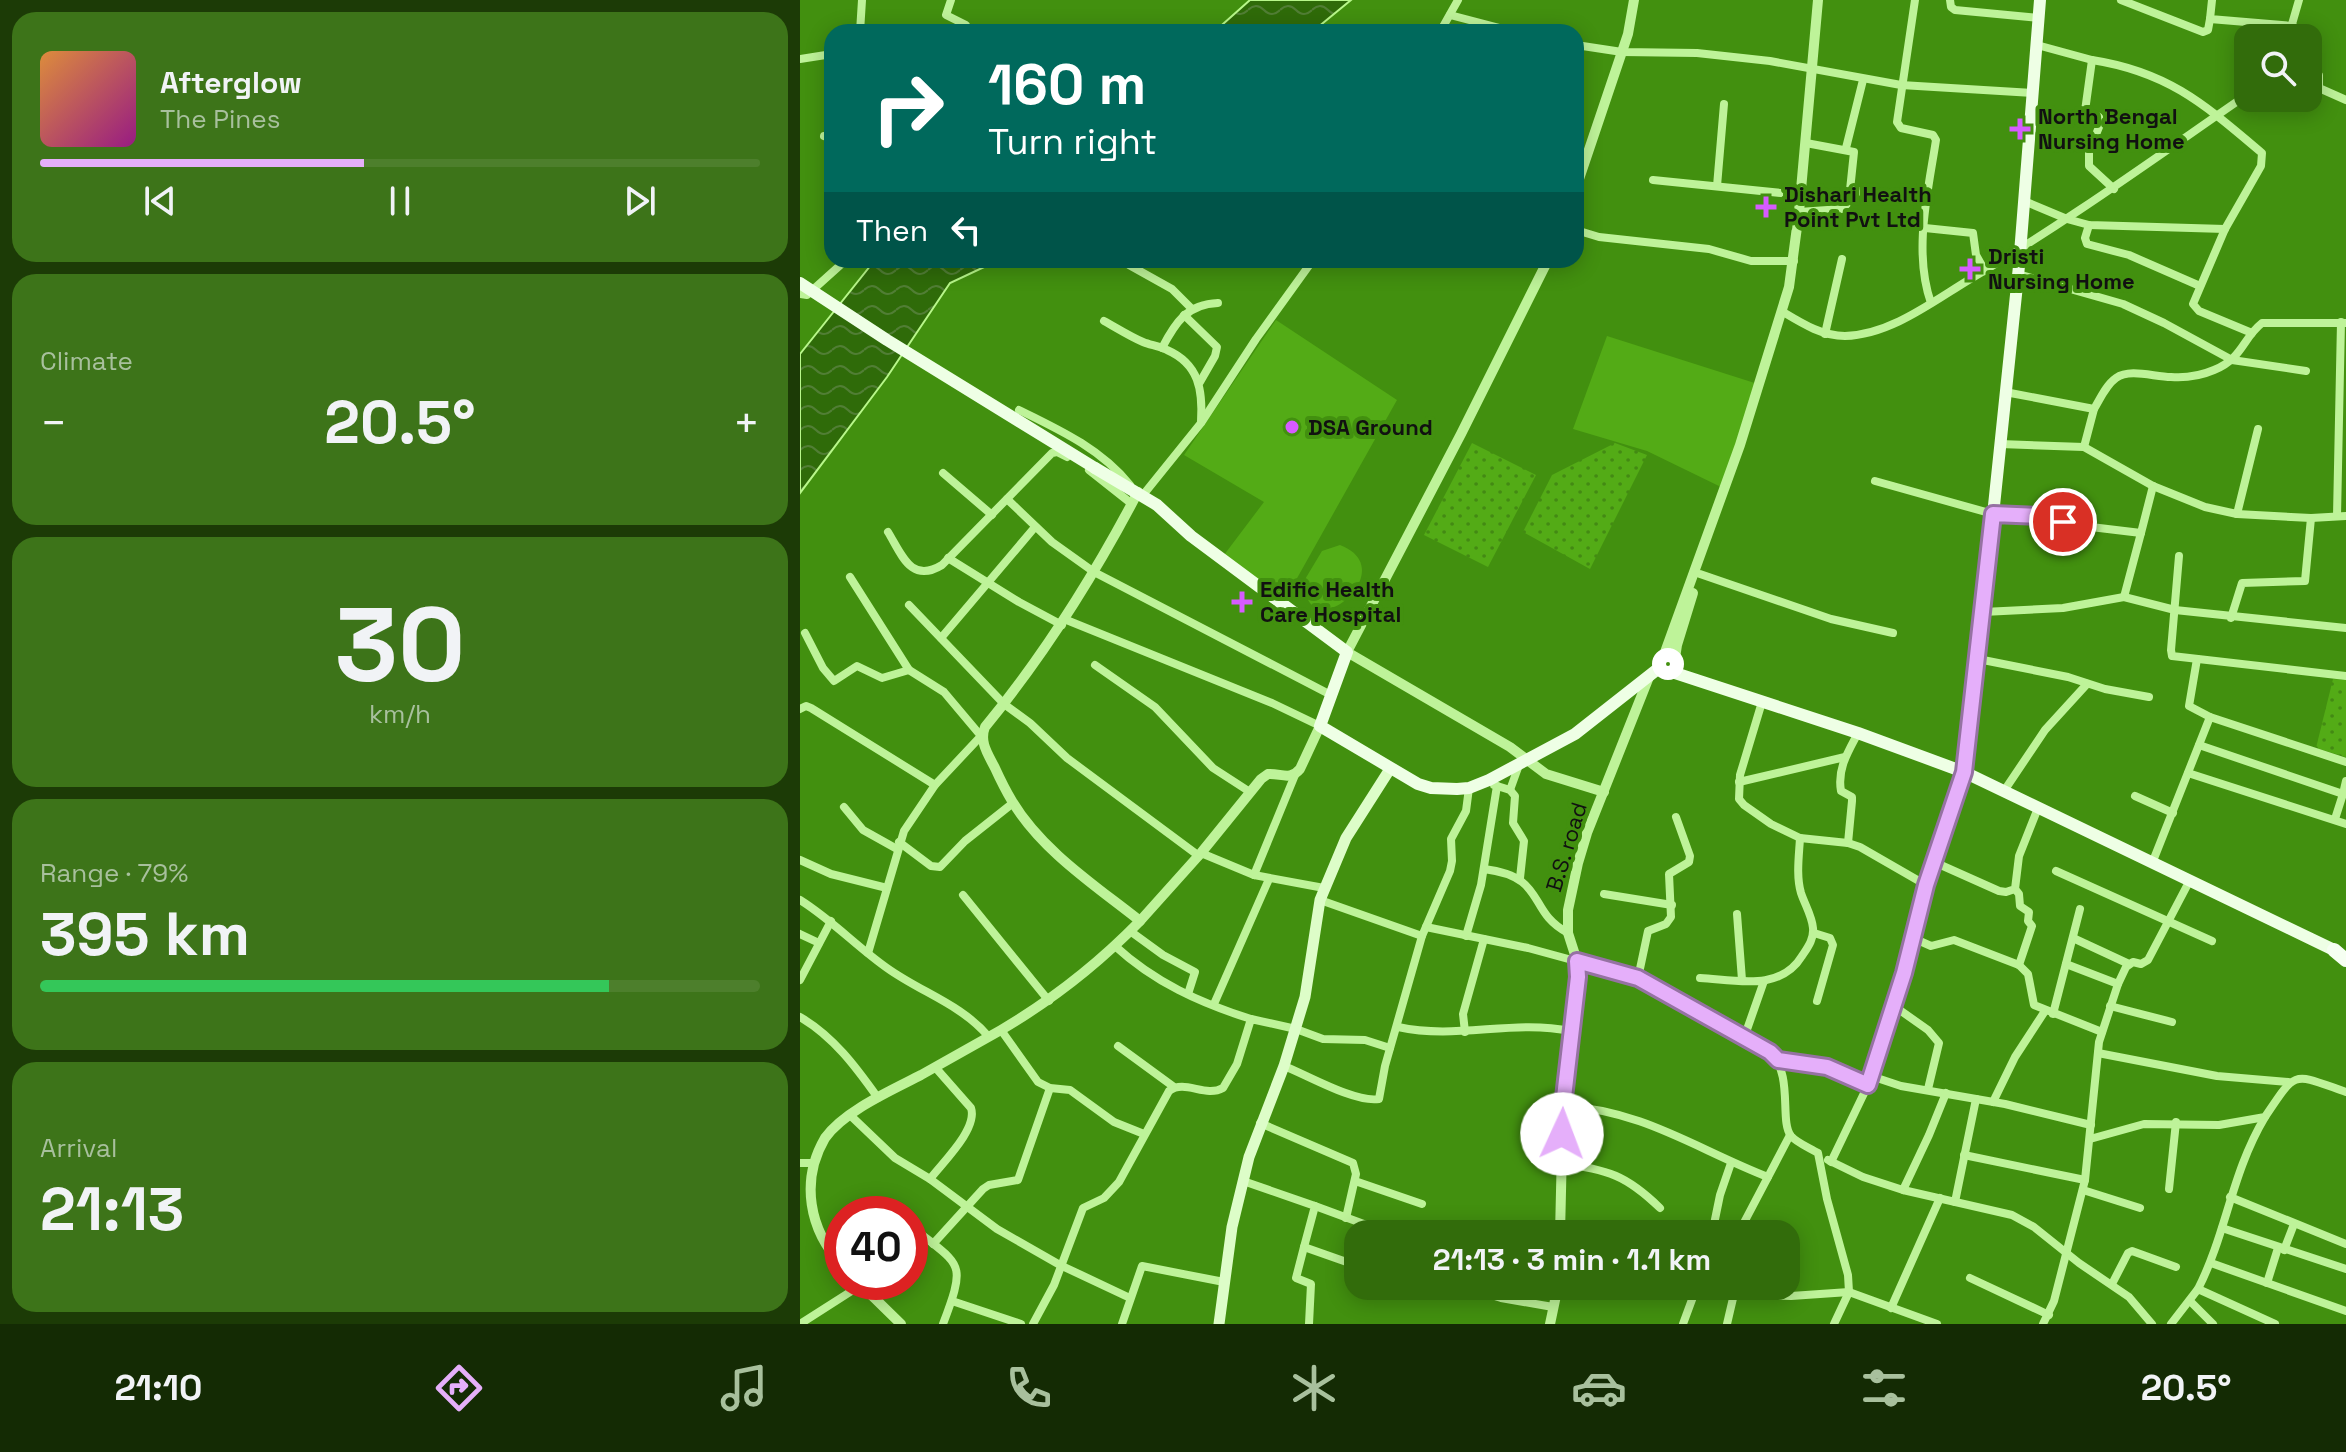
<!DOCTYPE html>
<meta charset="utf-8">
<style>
:root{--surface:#326c0b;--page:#3d7419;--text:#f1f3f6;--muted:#a8c09d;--line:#4d7f2c;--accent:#e5affa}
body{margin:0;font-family:"Space Grotesk",sans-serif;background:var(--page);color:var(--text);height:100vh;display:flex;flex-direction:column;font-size:30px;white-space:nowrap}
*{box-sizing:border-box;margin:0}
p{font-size:26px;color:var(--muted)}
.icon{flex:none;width:44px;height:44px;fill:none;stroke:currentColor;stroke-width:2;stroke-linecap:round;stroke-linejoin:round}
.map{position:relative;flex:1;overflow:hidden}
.drawer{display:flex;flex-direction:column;gap:12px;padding:12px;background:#1c3b06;width:800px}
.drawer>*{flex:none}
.hud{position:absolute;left:24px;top:24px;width:760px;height:244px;border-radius:24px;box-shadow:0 4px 20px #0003;background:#00695c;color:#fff;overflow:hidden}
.controls{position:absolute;left:1434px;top:24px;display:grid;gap:16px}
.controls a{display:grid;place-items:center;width:88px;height:88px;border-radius:16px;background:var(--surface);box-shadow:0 4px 20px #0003;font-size:40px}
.speed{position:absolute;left:24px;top:1196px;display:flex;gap:16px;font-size:40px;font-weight:700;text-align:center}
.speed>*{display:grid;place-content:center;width:104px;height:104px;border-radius:50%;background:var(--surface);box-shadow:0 4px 20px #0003;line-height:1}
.speed .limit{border:12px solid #d22;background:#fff;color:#111}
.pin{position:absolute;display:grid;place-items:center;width:68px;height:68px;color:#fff;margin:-34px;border:4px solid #fff;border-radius:50%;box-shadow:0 2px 8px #0007}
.me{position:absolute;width:88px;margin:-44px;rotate:2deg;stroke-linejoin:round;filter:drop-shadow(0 0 6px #0008)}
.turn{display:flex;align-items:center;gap:28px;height:168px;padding:0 32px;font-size:36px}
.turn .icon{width:104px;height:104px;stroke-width:2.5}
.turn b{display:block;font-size:56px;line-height:68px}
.then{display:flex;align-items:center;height:76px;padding:0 32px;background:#0003;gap:16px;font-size:30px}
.big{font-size:60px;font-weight:700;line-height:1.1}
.drawer .tile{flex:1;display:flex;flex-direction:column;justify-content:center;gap:12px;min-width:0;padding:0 28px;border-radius:24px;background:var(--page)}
.drawer .dial{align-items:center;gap:0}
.dial b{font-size:104px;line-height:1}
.song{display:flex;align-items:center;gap:24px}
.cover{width:96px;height:96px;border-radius:12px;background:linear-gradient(135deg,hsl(30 70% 55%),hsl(310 70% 35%))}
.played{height:8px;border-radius:4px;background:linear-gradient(90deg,var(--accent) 45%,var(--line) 45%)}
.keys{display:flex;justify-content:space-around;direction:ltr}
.heat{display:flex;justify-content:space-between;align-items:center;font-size:44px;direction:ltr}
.charge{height:12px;border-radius:6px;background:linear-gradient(90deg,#34c759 79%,var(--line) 0)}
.trip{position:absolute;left:544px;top:1220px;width:456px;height:80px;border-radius:24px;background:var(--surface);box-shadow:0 4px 20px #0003;font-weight:700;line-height:80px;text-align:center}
.menu{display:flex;height:128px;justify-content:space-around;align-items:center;background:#142b04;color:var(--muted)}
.menu .icon{width:56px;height:56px}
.menu .selected{color:var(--accent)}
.menu b{font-size:36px;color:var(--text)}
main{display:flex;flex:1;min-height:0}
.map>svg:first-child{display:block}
</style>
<main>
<section class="drawer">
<div class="tile">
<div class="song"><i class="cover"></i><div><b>Afterglow</b><p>The Pines</p></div></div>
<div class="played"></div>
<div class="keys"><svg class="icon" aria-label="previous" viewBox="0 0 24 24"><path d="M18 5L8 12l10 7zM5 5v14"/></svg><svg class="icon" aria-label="pause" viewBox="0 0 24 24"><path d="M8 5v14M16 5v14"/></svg><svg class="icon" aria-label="next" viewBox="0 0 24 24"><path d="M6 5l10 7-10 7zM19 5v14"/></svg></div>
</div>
<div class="tile"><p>Climate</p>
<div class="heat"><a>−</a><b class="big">20.5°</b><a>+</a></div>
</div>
<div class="tile dial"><b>30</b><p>km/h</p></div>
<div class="tile"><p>Range · 79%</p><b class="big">395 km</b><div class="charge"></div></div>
<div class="tile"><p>Arrival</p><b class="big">21:13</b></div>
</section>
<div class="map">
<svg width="1546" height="1324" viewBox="0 0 1546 1324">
<defs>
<pattern id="park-dots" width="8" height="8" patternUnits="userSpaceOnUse" patternTransform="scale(2)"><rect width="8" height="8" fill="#53ab16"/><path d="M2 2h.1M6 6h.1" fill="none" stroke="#438a13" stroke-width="1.8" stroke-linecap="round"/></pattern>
<pattern id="water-waves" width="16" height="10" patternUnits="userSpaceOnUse" patternTransform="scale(2)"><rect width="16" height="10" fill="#2f6b09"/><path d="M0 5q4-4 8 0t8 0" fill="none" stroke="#517e35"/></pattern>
</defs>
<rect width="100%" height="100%" fill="#42900f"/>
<g fill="#53ab16">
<polygon points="476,320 597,400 482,605 421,559 464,502 384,455"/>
<polygon points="807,336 961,385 921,487 847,451 773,429"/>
<path d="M540,545C605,570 505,652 504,581L522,551Z"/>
</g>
<g fill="url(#park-dots)">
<polygon points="672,443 736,475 688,567 624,535"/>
<polygon points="815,443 847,455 790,569 723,532 752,475"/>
<polygon points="1533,679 1546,680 1546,757 1516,748"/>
</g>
<g fill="url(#water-waves)" stroke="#b8f78a" stroke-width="2">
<polygon points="450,0 551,0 512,32 414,32"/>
<polygon points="75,260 199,260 150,283 87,377 0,493 0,354"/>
</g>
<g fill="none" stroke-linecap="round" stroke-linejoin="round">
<g stroke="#bef399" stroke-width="8">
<polyline points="151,0 146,15 166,25 166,32"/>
<path d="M1115,0L1097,122L1101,128L1133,135L1136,140C1128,192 1113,252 1131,303"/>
<polyline points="1150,0 1151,7 1155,10 1239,18"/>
<polyline points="1321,0 1403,32 1408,30 1410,19"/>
<polyline points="1412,0 1410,19 1493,26"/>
<polyline points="650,15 715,32"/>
<polyline points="60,32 62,0"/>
<polyline points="640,32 658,0"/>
<polyline points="1488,38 1499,0"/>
<polyline points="776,45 822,52 897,53 970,61 1101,85 1233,93"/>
<polyline points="1237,45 1292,60"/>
<polyline points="0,59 32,54"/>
<polyline points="1508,67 1519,75 1519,88 1546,100"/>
<polyline points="24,136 32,138"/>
<polyline points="1006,143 1054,152 1050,190"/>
<polyline points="1046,148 1063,80"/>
<polyline points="853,180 1001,195"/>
<polyline points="917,186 924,104"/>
<path d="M1314,189L1289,166V152L1301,122L1299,117L1285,111L1292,60C1369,72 1405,105 1462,153L1461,166L1425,229L1393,304L1399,311L1452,333"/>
<polyline points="1224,201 1267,219 1289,225 1425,229"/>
<polyline points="999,212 1042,209 1047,204 1050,190 1127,202"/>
<polyline points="1289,225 1285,238 1287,244 1329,255 1400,286"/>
<polyline points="1125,228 1173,233 1176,255 1185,271"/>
<polyline points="776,230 799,237 909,249 951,261 994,261"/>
<polyline points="329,265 372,289 391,308"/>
<polyline points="1218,274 1323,304 1364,323 1432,360 1506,371"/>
<polyline points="0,294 7,295 46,260"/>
<path d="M983,312C1003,324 1022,336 1045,336C1089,335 1131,303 1167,281C1264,224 1355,158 1448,94"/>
<polyline points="384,315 417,347 415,356 400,382"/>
<path d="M304,321C317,328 329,336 343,342C350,345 359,346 367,350C399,364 403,390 401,422"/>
<polyline points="1025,334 1042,259"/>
<path d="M362,348C375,323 387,304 418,303"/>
<path d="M1205,392L1294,409C1300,399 1306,385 1316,378C1330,368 1354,377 1371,377C1385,378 1400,376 1414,370C1443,358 1442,339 1462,323H1546"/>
<path d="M219,410C260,430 301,449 330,485"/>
<polyline points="1200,444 1284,447 1353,486 1405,507 1437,514 1511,518 1546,516"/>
<polyline points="1284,447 1294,409"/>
<polyline points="289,470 332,504"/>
<polyline points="143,473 192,515"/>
<polyline points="1075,481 1193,514 1238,516 1291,527 1341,533 1324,597"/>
<polyline points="343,495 401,423 456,339 513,260"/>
<polyline points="207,499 252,542 294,572 531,695"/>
<polyline points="1437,514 1458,429"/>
<polyline points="1537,516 1541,322"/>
<path d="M88,532C102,555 111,584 142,565L252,453L257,452L267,457"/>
<polyline points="1341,533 1353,486"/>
<polyline points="1379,556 1371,650 1372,656 1546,676"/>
<polyline points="148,558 219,602 262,625"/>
<polyline points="900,574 1031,619 1093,633"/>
<polyline points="50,577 109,670 144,692 181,736 135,785 104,831 68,953"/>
<polyline points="109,605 204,704 230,723 267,758 399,856"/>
<polyline points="1183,612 1263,608 1324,597 1375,610 1546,628"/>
<polyline points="1431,618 1442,583 1505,581 1511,518"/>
<polyline points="264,619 472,703 520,726"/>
<polyline points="5,633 23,668 34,681 57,666 82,678 109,670"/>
<polyline points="141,638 235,527"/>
<polyline points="1178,659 1268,677 1305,689 1349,697"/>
<polyline points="1397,659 1389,706 1410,717"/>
<polyline points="295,665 355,707 413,768 450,792"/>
<polyline points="962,702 940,775 939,799 944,805 971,824 1000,838 1048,843 1060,847 1126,885"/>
<polyline points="0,709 6,706 11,708 135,785"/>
<polyline points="1399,745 1543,794 1535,819"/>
<polyline points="1388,773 1546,824"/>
<polyline points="939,782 1045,757"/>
<polyline points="694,785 710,790 715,796 713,823 724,841 720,878"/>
<polyline points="710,790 719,765"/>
<polyline points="1204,791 1245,730 1287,684"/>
<polyline points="1543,794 1546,781"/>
<polyline points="1335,796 1373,813"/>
<polyline points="44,807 63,830 97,849"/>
<polyline points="99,842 131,866 140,867 165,841 213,803"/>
<path d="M1048,843L1052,801V797L1041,791C1037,769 1048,752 1058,733"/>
<polyline points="401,853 454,875 524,888"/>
<polyline points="0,860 31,874 87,888"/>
<polyline points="1353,861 1410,717 1546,762"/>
<polyline points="1134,862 1199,891 1206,892 1215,889 1219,856 1238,808"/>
<path d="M684,869C748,877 726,911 768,933"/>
<polyline points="1256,871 1412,941"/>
<polyline points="454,875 495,775"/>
<polyline points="1215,889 1219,894 1220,906 1229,912 1228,921 1232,926 1219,965"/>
<polyline points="804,894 872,905"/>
<polyline points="163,895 249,1001"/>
<path d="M0,900C32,920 57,947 87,968C122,993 161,1004 189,1037"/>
<polyline points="520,900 622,936"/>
<polyline points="937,914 942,980"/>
<path d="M626,927L728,948L838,978L970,1052C994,1075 979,1121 991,1136C997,1143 1010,1148 1018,1153L1027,1199L1048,1275L1049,1292L1034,1324"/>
<polyline points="330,931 363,955 395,972 388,994"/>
<polyline points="1014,933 1030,938 1033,945 1017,1001"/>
<polyline points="0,934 19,943"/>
<polyline points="666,936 681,885 697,786"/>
<polyline points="1113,938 1131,946 1154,940 1219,965 1228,974 1234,1005 1302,1032"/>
<polyline points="1273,938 1329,964"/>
<path d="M315,946C354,982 400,1003 451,1019"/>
<polyline points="1266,964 1318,984"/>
<polyline points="838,978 848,931 866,924 871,917 869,874 889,862 890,856 876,817"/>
<path d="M900,978C936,980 980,992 1002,956C1008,947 1014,939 1013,928C1012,916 1005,905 1001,893C996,876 999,856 1000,838"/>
<polyline points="0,980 31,921"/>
<polyline points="414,1004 469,879"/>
<polyline points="1094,1006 1128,1030 1139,1043 1128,1089"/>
<polyline points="1310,1006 1372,1022"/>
<polyline points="1253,1014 1280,909"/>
<path d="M0,1017C33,1036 56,1067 78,1098"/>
<path d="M598,1027C658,1040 712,1019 771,1031"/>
<polyline points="201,1030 238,1082 250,1088 270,1090 314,1122 344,1134"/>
<polyline points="665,1032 663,1014 684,939"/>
<polyline points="944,1038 964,981"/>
<polyline points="318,1046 374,1087"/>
<polyline points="1298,1053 1417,1076 1488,1082"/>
<polyline points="978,1060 1027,1067 1068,1085"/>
<path d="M484,1066C507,1075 555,1103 579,1099L585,1066L622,936L650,871L652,861L651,839L666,811L669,788"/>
<polyline points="1071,1076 1101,1086 1205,1104 1291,1125"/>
<polyline points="1193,1102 1215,1057 1245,1011"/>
<path d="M763,1106C843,1110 896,1149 968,1177"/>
<polyline points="51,1116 95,1158 130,1179 197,1229 260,1265 330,1298"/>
<polyline points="460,1123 553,1163 556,1174 546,1218"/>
<path d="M1290,1139L1344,1124L1419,1125L1465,1117C1497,1069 1492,1073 1546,1092"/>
<polyline points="1164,1155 1285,1180"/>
<polyline points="1028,1160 1063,1177 1103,1190 1212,1215 1234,1227 1279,1263 1329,1297 1352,1324"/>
<polyline points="1031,1162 1068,1085 1104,973 1126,885 1164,772"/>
<polyline points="0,1163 13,1163"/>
<path d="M762,1163C809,1171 825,1174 860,1208"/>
<path d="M130,1179C142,1163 178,1129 171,1108L135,1067"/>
<polyline points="443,1181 515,1206 504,1247 558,1266"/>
<polyline points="555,1181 622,1204"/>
<polyline points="1369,1189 1376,1122"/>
<polyline points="1103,1190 1129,1135 1146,1093"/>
<polyline points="1283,1190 1340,1208"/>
<polyline points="1430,1197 1546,1244"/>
<polyline points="1155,1202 1176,1099"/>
<polyline points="515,1206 591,1234"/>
<path d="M110,1225C160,1267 168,1258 143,1324"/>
<polyline points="1422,1228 1546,1269"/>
<polyline points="912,1234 920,1195 931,1163"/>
<polyline points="938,1234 990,1135"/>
<polyline points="133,1244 183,1189 189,1185 218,1180 250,1088"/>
<polyline points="504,1247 496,1278 511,1284 509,1324"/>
<polyline points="1484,1250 1494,1224"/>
<polyline points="1411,1263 1546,1311"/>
<polyline points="1170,1278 1249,1315"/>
<polyline points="1467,1283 1478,1248"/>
<polyline points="1312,1284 1328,1253 1332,1251 1376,1267"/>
<polyline points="662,1286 701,1298 753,1307"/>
<polyline points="926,1286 934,1294 927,1324"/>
<path d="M1398,1289C1427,1232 1431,1174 1465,1117"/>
<polyline points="934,1294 991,1296 1049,1292 1137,1324"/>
<polyline points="152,1301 221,1324"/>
<polyline points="1390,1301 1413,1324"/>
<polyline points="1091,1308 1140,1198"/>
<polyline points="0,1324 61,1285"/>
<path d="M233,1324L254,1285L283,1208L304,1198L319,1182L369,1091C385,1079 405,1098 423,1088L437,1064L451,1019L496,1029L523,1039L565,1040L590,1048"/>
<polyline points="322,1324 342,1266 424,1282"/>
<polyline points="883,1324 897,1286"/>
<polyline points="1243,1324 1254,1301 1285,1180 1299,1042 1318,984 1326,967 1333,962 1341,964 1348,960 1390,880"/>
<polyline points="1371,1324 1398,1289 1475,1324"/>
</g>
<g stroke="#bef399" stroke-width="10">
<polyline points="776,188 828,34 834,0"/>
<polyline points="748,260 661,434 547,652 710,747 746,774 804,792"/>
<polyline points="864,655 940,445 989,287 999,212 1018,0"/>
<polyline points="875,658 877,645 893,593"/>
<path d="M340,921L401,853L461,779L468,774C481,773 490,781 500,769L520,726"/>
<polyline points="760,1234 763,1106 778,977 777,961 768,933 768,910 778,863 787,833 849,677"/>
<path d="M42,1265C9,1230 0,1181 25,1138C44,1111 92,1090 121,1075C148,1060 174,1045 201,1030C252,1000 298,964 340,921C296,886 242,851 212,801C206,791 200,779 195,768C188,754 179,742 185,727C245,654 294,576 338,492"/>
<polyline points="58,1282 101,1324"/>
<polyline points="750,1324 758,1286"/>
</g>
<polyline stroke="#ddfdc8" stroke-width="11" points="419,1324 432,1227 449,1157 484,1066 505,997 520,900 546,838 590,769"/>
<g stroke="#eeffe5" stroke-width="12">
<polyline points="295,468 357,505 391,536 547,652 520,726 618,784 631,788 657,789 669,788 689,780 775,734 859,668"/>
<polyline points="872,672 1058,733 1164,772 1534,950"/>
<polyline points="1164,772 1178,659 1219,266 1240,0"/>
</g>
<polyline stroke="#f6fff2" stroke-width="14" points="1534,950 1546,960"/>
<circle stroke="#fff" stroke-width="14" cx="868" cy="664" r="9"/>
<polyline stroke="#eeffe5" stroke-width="12" points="0,283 87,340 295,468"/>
</g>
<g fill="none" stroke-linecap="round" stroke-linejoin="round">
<defs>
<polyline id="route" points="762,1134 763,1106 778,977 777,961 838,978 970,1052 978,1060 1027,1067 1068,1085 1104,973 1126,885 1164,772 1193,514 1238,516 1263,522"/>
</defs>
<use href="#route" stroke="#9572a2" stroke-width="20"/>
<use href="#route" stroke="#e5affa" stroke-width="14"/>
</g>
<g fill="#d65bff" stroke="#42900f" stroke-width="3">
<path d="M1216 117h8v8h8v8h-8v8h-8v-8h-8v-8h8z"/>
<path d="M962 195h8v8h8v8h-8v8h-8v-8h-8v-8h8z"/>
<path d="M1166 257h8v8h8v8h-8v8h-8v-8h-8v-8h8z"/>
<circle cx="492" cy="427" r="8"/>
<path d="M438 590h8v8h8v8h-8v8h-8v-8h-8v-8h8z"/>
</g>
<g text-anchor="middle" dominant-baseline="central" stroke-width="8" stroke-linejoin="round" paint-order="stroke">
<g font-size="22" font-weight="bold" fill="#111" stroke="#42900f" text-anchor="start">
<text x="1238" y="116">North Bengal<tspan x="1238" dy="25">Nursing Home</tspan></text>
<text x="984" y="194">Dishari Health<tspan x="984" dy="25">Point Pvt Ltd</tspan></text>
<text x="1188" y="256">Dristi<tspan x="1188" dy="25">Nursing Home</tspan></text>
<text x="508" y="427">DSA Ground</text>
<text x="460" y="589">Edific Health<tspan x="460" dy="25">Care Hospital</tspan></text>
</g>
<g font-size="22" fill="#111" stroke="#42900f">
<text transform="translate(766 847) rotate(-73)">B.S. road</text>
</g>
</g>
</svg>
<div class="controls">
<a><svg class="icon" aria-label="search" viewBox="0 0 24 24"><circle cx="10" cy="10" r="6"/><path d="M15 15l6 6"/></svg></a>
</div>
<div class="speed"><div class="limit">40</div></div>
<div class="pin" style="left:1263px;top:522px;background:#d93025"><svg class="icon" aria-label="arrive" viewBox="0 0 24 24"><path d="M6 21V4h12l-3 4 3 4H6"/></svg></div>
<svg class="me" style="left:762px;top:1134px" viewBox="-20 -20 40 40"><circle r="19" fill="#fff"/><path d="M0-13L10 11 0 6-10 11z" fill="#e5affa"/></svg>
<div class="trip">21:13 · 3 min · 1.1 km</div>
<div class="hud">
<div class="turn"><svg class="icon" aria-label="right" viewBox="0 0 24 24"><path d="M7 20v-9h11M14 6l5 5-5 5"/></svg><div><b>160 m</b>Turn right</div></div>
<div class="then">Then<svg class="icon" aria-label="left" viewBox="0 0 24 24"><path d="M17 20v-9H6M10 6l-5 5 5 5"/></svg></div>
</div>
</div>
</main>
<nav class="menu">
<b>21:10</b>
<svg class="icon selected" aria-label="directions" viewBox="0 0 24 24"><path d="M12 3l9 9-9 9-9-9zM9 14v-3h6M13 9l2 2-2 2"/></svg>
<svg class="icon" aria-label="music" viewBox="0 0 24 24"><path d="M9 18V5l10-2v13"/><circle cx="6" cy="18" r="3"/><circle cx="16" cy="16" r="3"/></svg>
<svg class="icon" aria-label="phone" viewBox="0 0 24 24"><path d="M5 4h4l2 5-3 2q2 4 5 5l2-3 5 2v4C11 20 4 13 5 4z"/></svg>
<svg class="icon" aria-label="climate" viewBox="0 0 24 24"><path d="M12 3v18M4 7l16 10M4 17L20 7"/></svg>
<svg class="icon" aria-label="car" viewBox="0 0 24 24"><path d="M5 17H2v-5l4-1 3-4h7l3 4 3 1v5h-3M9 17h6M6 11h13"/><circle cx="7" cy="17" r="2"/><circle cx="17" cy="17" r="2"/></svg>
<svg class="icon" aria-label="filters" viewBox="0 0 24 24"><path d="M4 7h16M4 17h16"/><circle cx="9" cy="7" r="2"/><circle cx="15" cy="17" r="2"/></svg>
<b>20.5°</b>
</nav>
